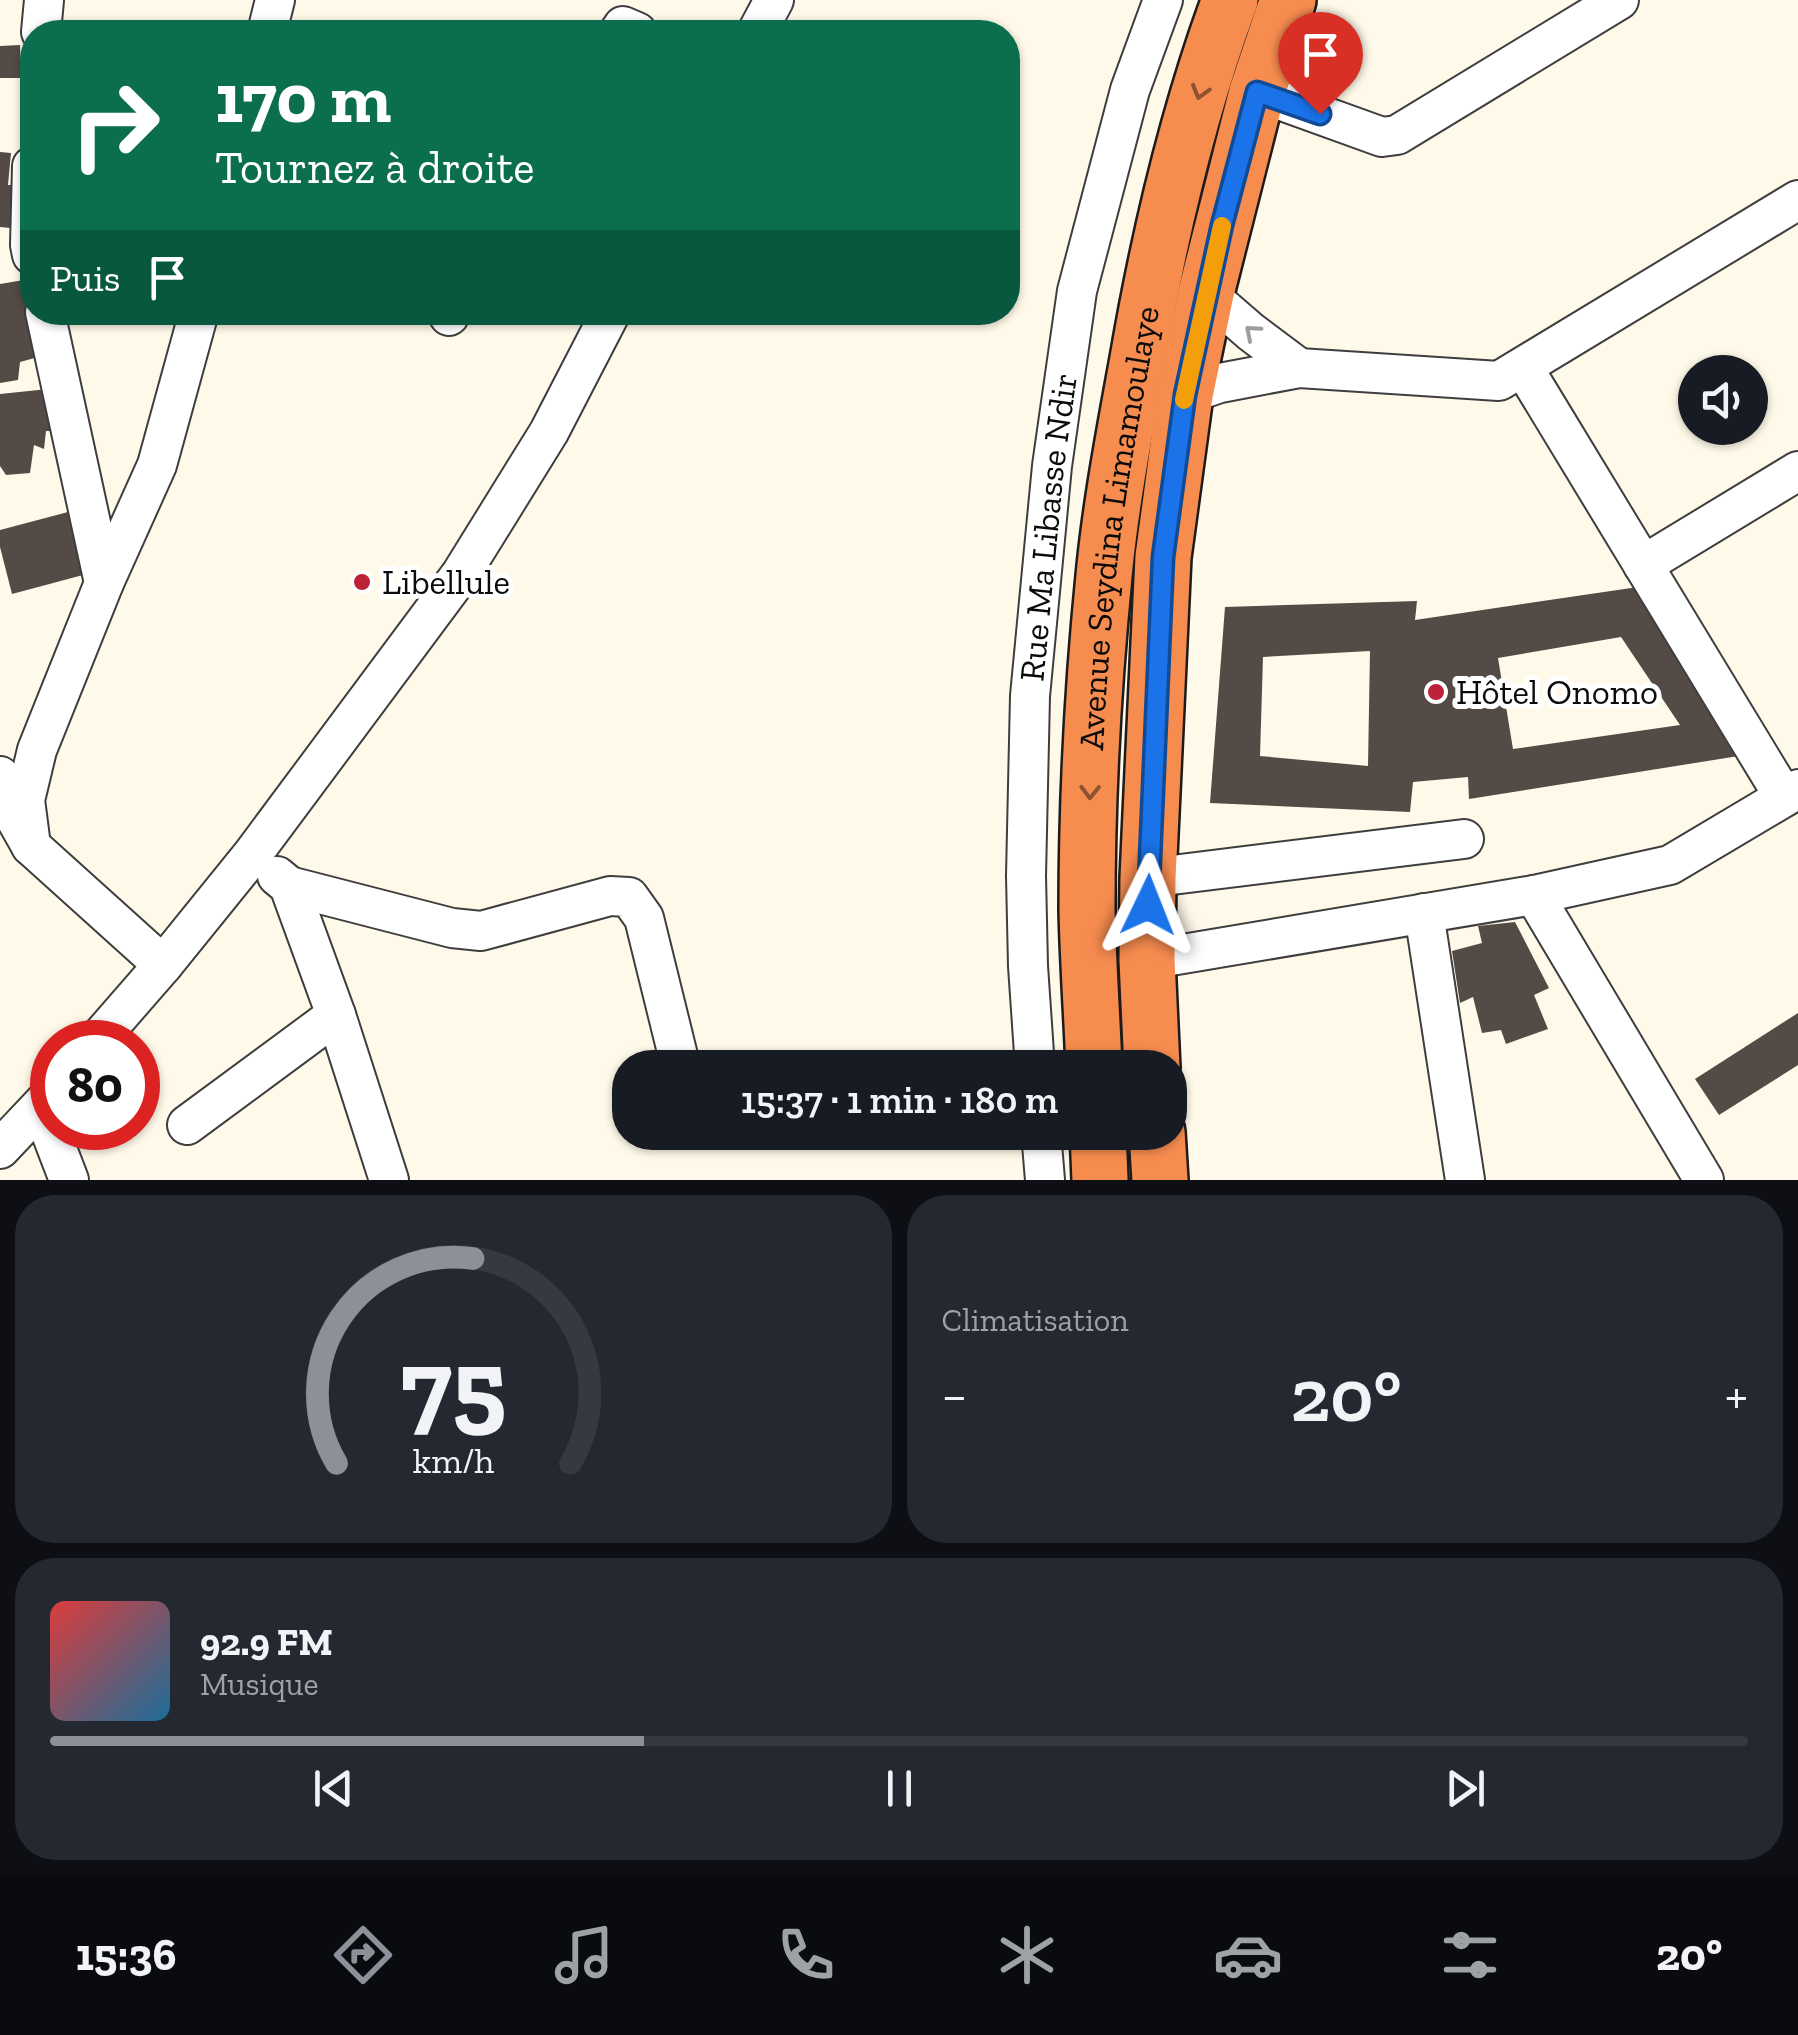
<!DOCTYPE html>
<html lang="fr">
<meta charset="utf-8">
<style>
:root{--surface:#171b24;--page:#242831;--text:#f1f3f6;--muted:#9ea1a6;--line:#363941;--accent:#8c9099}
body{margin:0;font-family:"Zilla Slab",serif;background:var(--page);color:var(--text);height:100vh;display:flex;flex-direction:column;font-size:38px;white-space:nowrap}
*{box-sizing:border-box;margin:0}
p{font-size:32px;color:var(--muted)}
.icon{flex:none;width:55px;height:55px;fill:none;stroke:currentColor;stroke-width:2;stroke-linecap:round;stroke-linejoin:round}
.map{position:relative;height:1180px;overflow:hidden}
.drawer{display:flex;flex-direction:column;gap:15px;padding:15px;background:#0d0f14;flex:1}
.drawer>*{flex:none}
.top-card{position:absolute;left:20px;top:20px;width:1000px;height:305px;border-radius:40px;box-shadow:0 2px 8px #0004;background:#0b6e4f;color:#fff;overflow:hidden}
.buttons{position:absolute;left:1678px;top:355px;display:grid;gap:20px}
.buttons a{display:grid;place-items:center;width:90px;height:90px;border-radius:50%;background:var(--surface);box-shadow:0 2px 8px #0004;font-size:50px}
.speed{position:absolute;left:30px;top:1020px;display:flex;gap:20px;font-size:50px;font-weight:700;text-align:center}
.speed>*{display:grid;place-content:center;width:130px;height:130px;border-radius:50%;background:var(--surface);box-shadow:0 2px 8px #0004;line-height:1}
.speed .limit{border:15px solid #d22;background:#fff;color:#111}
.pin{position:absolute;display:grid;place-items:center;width:85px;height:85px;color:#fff;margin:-102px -42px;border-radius:50% 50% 50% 0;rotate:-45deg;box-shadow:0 0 10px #0007}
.pin .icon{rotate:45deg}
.me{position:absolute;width:110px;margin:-55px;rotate:2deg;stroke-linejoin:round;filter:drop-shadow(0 0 8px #0008)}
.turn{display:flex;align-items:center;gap:35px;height:210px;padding:0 30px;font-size:45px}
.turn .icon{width:130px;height:130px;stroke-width:2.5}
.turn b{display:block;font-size:70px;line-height:85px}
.then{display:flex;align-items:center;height:95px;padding:0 30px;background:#0003;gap:20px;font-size:38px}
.big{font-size:75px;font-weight:600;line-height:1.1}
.drawer .tile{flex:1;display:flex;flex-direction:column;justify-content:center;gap:15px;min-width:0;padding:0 35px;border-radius:40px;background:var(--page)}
.drawer .dial{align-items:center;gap:0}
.dial svg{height:260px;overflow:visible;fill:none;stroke:var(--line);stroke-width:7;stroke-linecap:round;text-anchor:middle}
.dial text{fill:var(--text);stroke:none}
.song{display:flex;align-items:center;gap:30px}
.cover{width:120px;height:120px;border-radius:15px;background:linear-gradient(135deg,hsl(0 70% 55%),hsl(200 70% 35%))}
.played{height:10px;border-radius:5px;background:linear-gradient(90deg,var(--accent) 35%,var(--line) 35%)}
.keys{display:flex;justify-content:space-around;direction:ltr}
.heat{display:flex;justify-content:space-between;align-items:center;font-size:55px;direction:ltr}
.drawer .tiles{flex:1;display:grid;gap:15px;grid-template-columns:1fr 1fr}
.tile:last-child{grid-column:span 2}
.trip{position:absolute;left:612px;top:1050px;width:575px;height:100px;border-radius:40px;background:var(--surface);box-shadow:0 2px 8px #0004;font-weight:600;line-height:100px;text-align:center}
.tab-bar{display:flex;height:160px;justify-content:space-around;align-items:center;background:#090b0e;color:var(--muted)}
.tab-bar .icon{width:70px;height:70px}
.tab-bar .active{color:var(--accent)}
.tab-bar b{font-size:45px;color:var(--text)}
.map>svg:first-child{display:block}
</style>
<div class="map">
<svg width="1798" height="1180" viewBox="0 0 1798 1180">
<rect width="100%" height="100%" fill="#fff9e9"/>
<g fill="#544b47" fill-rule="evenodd">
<polygon points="20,45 21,78 0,78 0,46"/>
<polygon points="0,152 11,153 8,185 15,185 11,228 0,227"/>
<polygon points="30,279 32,312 42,356 20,362 18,380 0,383 0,284"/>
<polygon points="48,389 55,431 46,431 44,449 34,445 30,473 6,475 0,466 0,394"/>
<polygon points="68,512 83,575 12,594 0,547 0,530"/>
<path d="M1638,587L1745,755L1469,799L1468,777L1413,782L1410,812L1210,803L1225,607L1417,601L1415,620ZM1621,637L1680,725L1513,749L1498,658ZM1370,651L1368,766L1260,756L1263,657Z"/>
<polygon points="1515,922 1549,988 1534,995 1548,1029 1506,1044 1501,1030 1482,1033 1473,997 1460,1003 1452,951 1482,943 1478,926"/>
<polygon points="1798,1013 1798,1065 1719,1115 1695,1079"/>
</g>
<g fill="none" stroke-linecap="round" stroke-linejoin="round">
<defs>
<g id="minor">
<polyline points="41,32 44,0"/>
<polyline points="267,32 275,0"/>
<polyline points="619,32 623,26 637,32"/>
<polyline points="757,32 774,0"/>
<polyline points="1257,92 1382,137 1397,135 1619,0"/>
<polyline points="32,166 30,245 32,255"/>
<polyline points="1206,293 1251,332 1299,368"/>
<polyline points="45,312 104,583"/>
<polyline points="449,316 451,312"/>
<polyline points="1523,367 1784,797"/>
<polyline points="1185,395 1220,383 1299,368 1499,381 1798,200"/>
<polyline points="1643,565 1798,471"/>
<polyline points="0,776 5,800 31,846 163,965"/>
<polyline points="31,846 25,800 37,750 104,583 157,465 199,312"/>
<polyline points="277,876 289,886 336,1015 389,1180"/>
<polyline points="1148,878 1464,839"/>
<polyline points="289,886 452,928 481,931 610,896 629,897 644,918 681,1068"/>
<polyline points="1534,895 1704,1180"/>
<polyline points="1424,913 1465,1180"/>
<polyline points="1147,960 1534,895 1670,865 1798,789"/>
<polyline points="96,1042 163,965 252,855 461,574 549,432 611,312"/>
<path id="s1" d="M1035,1068L1028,966L1026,876L1030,696L1052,466L1077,291L1130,90L1163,0"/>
<polyline points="41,1107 69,1180"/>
<polyline points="187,1125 336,1015"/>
<polyline points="1041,1132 1045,1180"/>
<polyline points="0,1149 52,1094"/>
</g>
<g id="highway">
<path id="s2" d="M1094,1068C1092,1015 1088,961 1087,909C1087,798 1093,686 1104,576C1111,503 1125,431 1138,359C1159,237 1187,116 1230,0"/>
<polyline points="1152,1068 1147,960 1148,878 1163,557 1185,395 1206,293 1257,92 1288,0"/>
<polyline points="1098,1132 1100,1180"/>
<polyline points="1157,1132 1160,1180"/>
</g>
</defs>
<use href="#minor" stroke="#3e3e3e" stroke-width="42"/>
<use href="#highway" stroke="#1c1c1c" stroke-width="60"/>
<use href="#minor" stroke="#fff" stroke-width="38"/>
<use href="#highway" stroke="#f78c4f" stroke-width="55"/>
</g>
<defs><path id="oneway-chevron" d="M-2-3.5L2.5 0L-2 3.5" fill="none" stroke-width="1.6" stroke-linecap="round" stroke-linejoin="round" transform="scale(2.5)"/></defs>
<g stroke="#8d5230">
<use href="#oneway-chevron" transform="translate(1200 92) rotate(106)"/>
<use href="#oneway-chevron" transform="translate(1090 792) rotate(91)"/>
</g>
<use stroke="#9d9d9d" href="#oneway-chevron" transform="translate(1252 332) rotate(-139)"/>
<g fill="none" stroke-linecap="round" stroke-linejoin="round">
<defs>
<polyline id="route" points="1148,905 1163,557 1185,395 1222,225 1257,92 1320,114"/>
</defs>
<use href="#route" stroke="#114b97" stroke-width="25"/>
<use href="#route" stroke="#1a73e8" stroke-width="18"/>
<polyline stroke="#f59e0b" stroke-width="18" points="1184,400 1222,226"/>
</g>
<g fill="#bc2238" stroke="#fff" stroke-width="4">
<circle cx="362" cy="582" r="10"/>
<circle cx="1436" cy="692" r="10"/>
</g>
<g text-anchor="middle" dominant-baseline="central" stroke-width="10" stroke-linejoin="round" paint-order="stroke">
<g font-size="35" fill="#0b0b0b" stroke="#fff">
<text stroke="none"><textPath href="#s1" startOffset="542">Rue Ma Libasse Ndir</textPath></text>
<text stroke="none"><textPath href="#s2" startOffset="542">Avenue Seydina Limamoulaye</textPath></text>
</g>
<g font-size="35" fill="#0b0b0b" stroke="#fff" text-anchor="start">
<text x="382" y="582">Libellule</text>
<text x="1456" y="692">Hôtel Onomo</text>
</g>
</g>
</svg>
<div class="buttons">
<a><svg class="icon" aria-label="sound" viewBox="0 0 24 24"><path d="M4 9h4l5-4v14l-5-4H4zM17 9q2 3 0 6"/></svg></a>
</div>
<div class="speed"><div class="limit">80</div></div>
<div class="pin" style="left:1320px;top:114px;background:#d93025"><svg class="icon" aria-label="arrive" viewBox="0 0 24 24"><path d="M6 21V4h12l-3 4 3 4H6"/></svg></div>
<svg class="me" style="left:1148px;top:905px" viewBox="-20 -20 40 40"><path d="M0-17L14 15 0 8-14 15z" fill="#1a73e8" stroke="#fff" stroke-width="4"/></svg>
<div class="trip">15:37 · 1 min · 180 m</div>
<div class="top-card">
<div class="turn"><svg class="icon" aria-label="right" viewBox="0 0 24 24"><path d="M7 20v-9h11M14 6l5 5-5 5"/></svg><div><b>170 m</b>Tournez à droite</div></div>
<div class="then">Puis<svg class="icon" aria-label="arrive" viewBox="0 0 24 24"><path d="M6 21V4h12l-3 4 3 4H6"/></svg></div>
</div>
</div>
<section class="drawer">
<div class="tiles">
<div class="tile dial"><svg viewBox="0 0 100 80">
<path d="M14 69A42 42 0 1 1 86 69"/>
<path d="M14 69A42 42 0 0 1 56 6" stroke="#8c9099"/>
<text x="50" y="56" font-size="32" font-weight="700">75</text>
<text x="50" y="72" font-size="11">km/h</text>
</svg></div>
<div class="tile"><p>Climatisation</p>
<div class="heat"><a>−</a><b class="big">20°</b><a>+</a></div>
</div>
<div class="tile">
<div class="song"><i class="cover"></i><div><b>92.9 FM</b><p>Musique</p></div></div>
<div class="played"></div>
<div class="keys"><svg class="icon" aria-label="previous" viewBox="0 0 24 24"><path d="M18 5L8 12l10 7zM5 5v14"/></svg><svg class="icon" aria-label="pause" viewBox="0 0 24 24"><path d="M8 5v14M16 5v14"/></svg><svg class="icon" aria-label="next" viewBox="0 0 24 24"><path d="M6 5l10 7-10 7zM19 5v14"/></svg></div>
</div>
</div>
</section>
<nav class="tab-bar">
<b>15:36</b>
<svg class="icon active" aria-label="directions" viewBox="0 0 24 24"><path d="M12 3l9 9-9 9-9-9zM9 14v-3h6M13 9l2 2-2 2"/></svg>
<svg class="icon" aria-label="music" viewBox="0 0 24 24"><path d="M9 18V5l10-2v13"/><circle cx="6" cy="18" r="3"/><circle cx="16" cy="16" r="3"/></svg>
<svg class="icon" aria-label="phone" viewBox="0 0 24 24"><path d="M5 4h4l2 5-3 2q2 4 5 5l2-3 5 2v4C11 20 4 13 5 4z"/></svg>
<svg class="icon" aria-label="climate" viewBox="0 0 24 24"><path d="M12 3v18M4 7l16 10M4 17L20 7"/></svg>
<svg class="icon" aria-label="car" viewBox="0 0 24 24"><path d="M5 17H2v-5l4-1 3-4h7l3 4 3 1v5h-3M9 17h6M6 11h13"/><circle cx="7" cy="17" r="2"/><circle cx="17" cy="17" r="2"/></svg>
<svg class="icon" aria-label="filters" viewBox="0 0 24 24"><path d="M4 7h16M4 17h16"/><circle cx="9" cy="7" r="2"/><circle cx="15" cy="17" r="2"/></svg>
<b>20°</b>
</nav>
